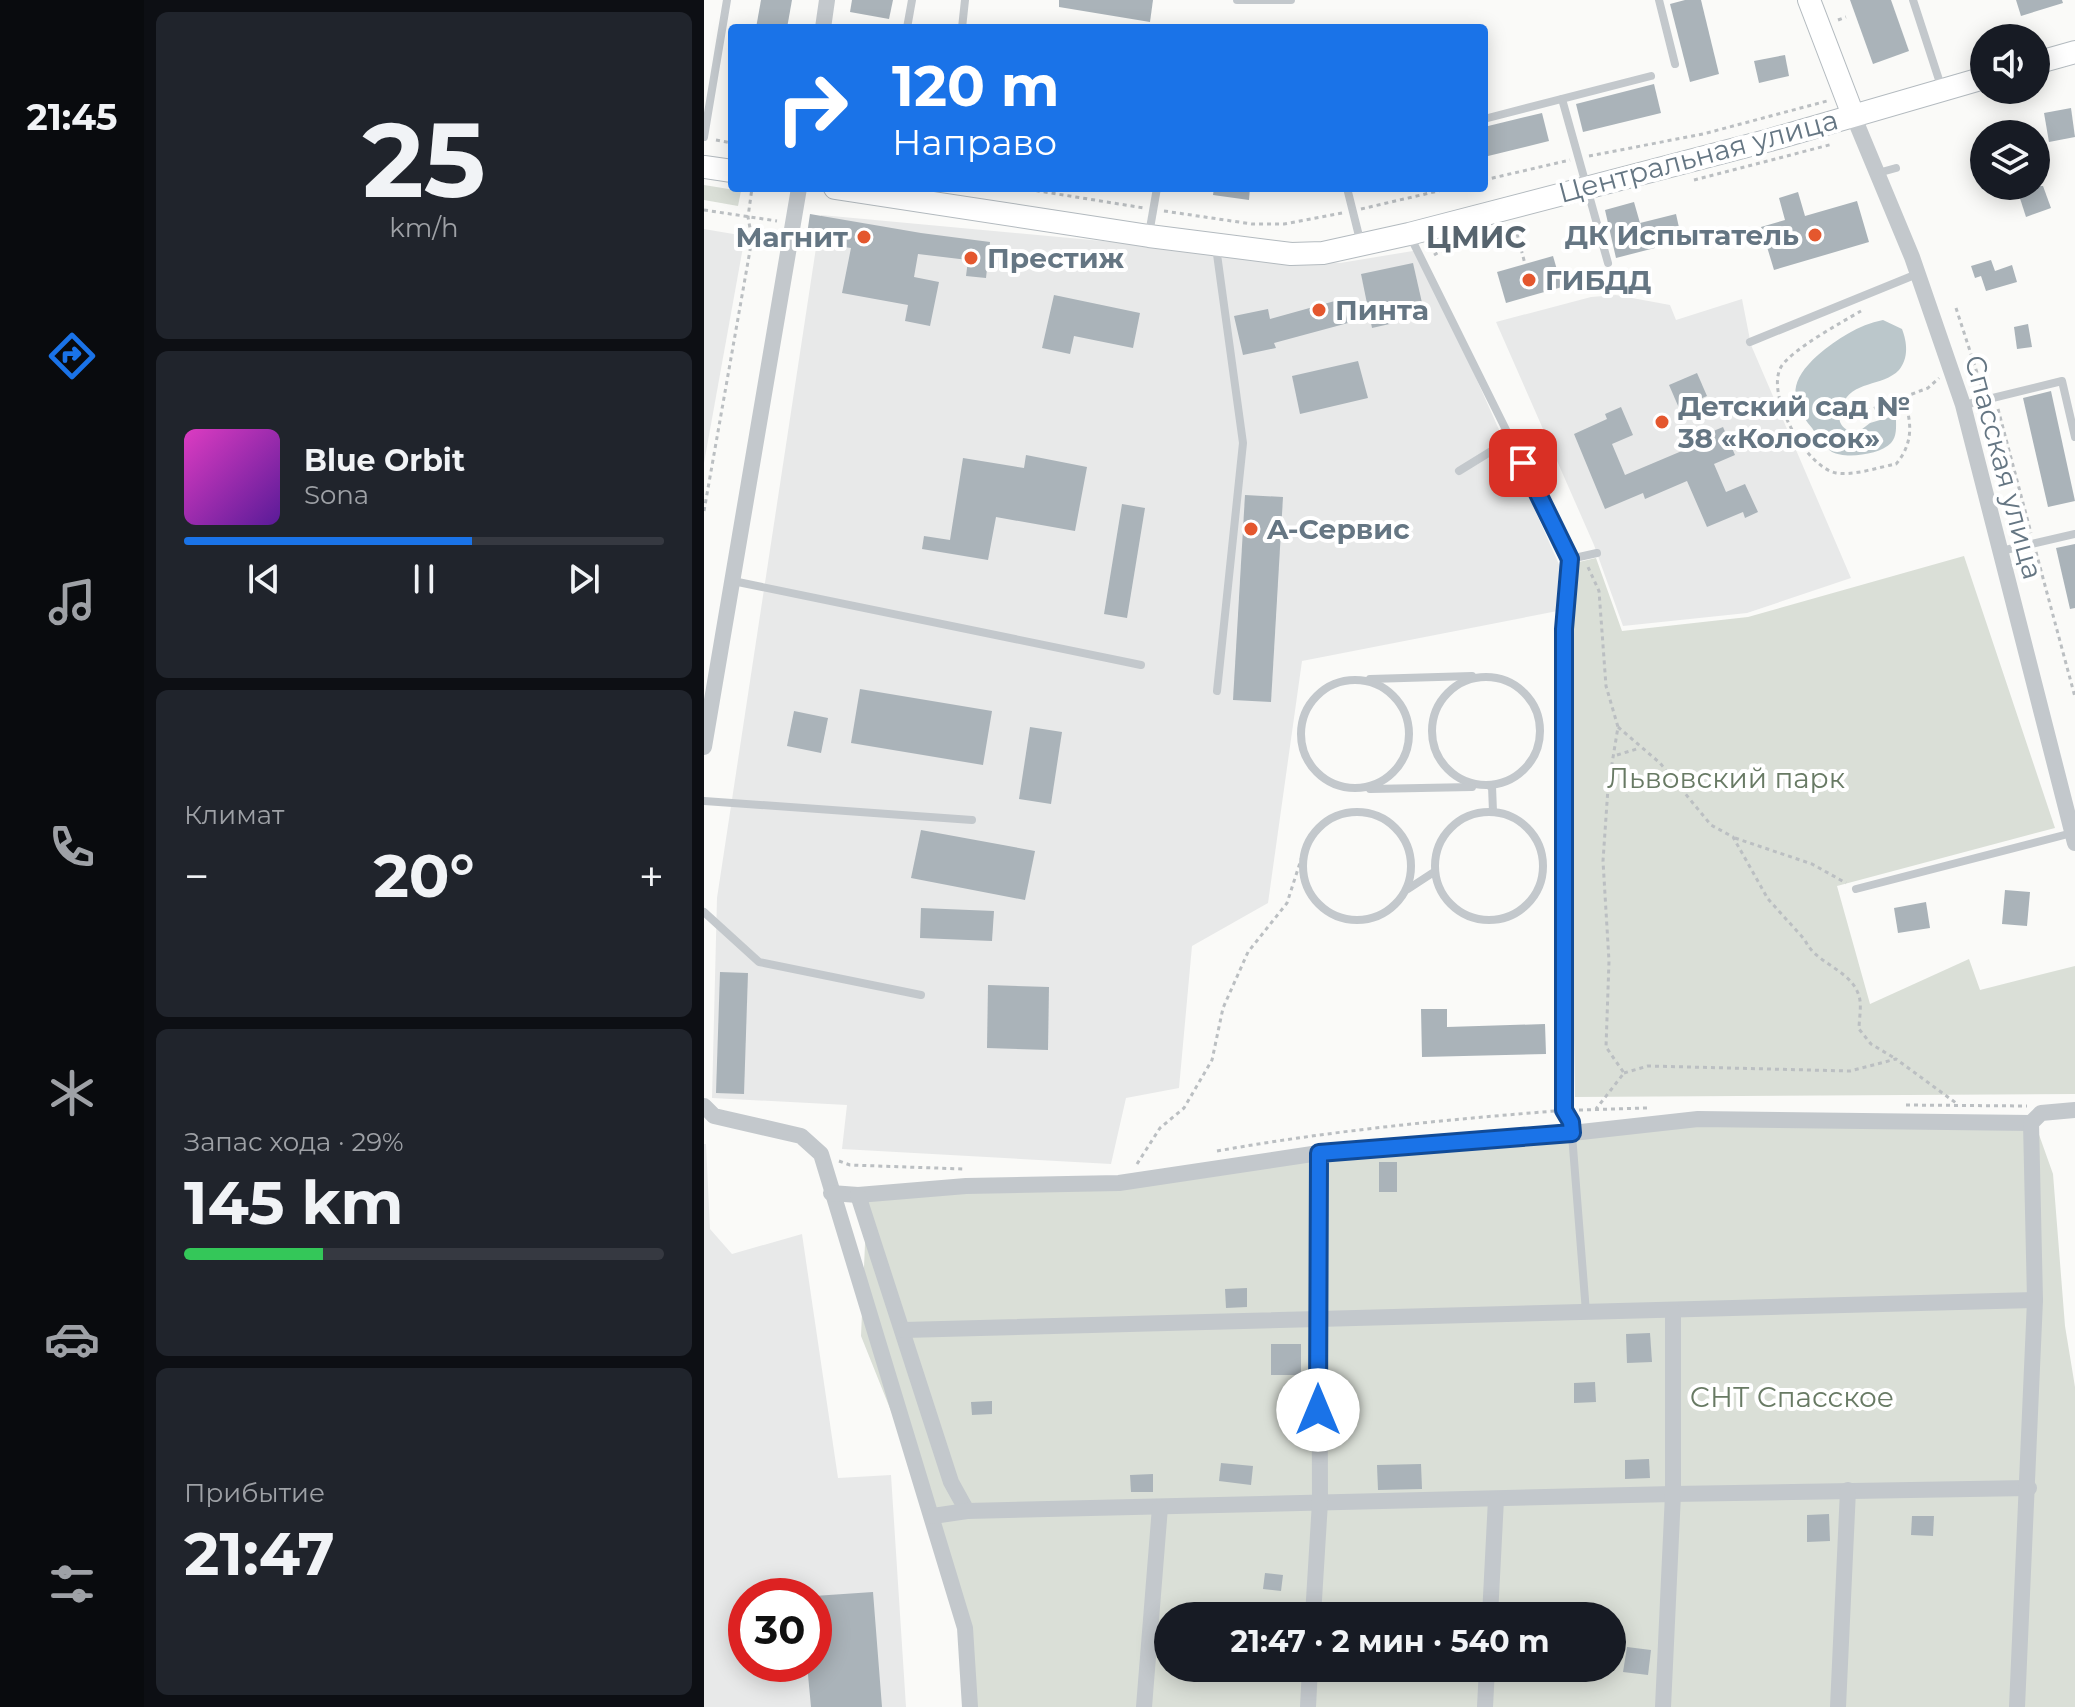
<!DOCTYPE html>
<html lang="ru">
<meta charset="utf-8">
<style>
:root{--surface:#171b24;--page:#20242c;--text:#f1f3f6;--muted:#9ea1a6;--line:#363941;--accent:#1a73e8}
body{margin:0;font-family:Montserrat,sans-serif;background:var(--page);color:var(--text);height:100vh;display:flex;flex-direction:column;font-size:30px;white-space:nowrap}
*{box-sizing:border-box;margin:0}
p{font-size:26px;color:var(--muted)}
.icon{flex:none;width:44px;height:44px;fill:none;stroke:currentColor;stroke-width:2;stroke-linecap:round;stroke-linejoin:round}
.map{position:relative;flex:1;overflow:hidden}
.drawer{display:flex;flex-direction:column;gap:12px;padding:12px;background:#0d0f14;width:560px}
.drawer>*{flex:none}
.guide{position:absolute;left:24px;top:24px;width:760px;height:168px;border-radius:8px;box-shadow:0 4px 20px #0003;background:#1a73e8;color:#fff;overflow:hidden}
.controls{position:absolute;left:1266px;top:24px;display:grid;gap:16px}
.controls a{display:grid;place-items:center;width:80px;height:80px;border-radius:50%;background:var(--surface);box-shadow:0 4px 20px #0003;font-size:40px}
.speed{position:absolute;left:24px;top:1578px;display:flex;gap:16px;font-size:40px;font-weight:700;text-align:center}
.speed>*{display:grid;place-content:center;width:104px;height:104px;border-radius:50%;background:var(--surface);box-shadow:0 4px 20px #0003;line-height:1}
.speed .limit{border:12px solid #d22;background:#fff;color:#111}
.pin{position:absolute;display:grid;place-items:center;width:68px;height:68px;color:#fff;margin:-34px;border-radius:16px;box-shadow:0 4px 12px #0006}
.me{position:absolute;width:88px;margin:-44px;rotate:0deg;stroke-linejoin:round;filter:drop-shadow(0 0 6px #0008)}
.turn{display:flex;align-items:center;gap:28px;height:168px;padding:0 32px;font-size:36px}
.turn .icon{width:104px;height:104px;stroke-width:2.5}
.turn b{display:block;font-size:56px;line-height:68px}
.big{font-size:60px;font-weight:700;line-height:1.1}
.drawer .widget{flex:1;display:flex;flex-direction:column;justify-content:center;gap:12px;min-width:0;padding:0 28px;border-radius:12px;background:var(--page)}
.drawer .dial{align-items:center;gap:0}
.dial b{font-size:104px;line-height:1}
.song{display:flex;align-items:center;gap:24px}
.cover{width:96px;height:96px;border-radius:12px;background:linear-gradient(135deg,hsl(310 70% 55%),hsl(270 70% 35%))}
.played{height:8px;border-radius:4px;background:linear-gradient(90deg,var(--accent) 60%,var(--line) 60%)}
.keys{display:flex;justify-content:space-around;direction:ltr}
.heat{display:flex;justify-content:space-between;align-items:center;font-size:44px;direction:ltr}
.charge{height:12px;border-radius:6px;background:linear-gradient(90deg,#34c759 29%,var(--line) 0)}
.trip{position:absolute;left:450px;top:1602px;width:472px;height:80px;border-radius:40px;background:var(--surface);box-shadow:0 4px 20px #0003;font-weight:700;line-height:80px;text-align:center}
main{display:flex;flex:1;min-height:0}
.dock{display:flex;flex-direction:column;width:144px;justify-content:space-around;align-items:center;background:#090b0e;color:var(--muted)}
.dock .icon{width:56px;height:56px}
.dock .selected{color:var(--accent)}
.dock b{font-size:36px;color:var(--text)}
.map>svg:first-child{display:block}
</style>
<main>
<nav class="dock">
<b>21:45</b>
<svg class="icon selected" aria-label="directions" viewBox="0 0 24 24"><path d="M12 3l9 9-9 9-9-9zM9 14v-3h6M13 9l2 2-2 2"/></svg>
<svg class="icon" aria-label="music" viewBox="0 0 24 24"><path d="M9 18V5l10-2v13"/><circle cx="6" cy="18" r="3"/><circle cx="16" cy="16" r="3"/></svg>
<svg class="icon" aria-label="phone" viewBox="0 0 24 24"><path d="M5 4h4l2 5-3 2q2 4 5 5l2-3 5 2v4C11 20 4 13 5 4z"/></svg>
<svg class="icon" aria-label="climate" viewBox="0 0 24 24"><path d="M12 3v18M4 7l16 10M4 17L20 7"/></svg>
<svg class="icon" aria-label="car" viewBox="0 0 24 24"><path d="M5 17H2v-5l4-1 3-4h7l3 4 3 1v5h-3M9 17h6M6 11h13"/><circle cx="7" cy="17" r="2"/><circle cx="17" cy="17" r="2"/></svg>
<svg class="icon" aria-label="filters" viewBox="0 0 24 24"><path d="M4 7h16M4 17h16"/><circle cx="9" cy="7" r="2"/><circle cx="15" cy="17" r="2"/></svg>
</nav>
<section class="drawer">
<div class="widget dial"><b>25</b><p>km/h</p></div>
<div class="widget">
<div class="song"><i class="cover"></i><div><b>Blue Orbit</b><p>Sona</p></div></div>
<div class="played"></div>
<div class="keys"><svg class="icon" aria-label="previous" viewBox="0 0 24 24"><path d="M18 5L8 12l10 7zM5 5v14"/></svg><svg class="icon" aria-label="pause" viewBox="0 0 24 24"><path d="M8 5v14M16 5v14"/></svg><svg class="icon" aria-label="next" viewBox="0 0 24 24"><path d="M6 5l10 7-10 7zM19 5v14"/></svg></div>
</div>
<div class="widget"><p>Климат</p>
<div class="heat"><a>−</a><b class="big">20°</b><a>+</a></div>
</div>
<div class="widget"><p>Запас хода · 29%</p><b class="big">145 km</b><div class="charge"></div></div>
<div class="widget"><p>Прибытие</p><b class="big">21:47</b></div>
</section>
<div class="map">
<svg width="1371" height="1707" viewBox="0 0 1371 1707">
<rect width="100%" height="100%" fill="#fafaf8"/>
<g fill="#e8e9e9" fill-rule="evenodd">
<polygon points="117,215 636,263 715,250 874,607 598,661 564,903 488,946 475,1088 422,1098 407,1164 138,1149 143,1105 8,1098 13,898"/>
<polygon points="0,229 41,236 0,463"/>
<polygon points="912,295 966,305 972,320 1038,299 1047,345 1147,578 1043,613 919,626 890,545 792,322 887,297"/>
<path d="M0,1144H2L6,1229L28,1254L98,1234L134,1478L187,1475L202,1707H0ZM42,1596H110V1664H42Z"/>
</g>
<g fill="#dadfd7" fill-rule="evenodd">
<polygon points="0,185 37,191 34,206 0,200"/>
<polygon points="1260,556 1351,828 1133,886 1166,1004 1265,959 1276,990 1371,966 1371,1094 871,1097 862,565 892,558 918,631 1044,617"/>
<path d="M1328,1115L1349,1174L1361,1326L1371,1387V1707H266L265,1623L229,1516L157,1336L163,1198L542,1168L830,1130ZM464,1616H908V1668H464Z"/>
</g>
<path fill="#bbc7cb" d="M1179,320L1198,329C1203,342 1205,358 1195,370C1179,387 1147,380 1138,406C1136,412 1134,419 1137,424C1140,430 1148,432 1153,433L1166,423L1186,417L1192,419C1192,427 1193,436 1187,443C1176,455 1141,459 1128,452C1120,447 1113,436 1108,428C1084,399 1086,380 1114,355C1133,339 1154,325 1179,320Z"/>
<g fill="#aab3b9">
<polygon points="57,0 88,0 83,28 52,28"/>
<polygon points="148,0 189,0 185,19 146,12"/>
<polygon points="355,0 449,0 446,22 355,7"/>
<polygon points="981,0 997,0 1015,74 986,82 966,4"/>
<polygon points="1146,0 1187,0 1205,51 1169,64"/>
<polygon points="1312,0 1358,0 1359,3 1317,16"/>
<polygon points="1081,55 1085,76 1055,83 1050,61"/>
<polygon points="950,84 957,113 879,132 872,104"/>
<polygon points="1367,108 1371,137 1345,142 1340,113"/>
<polygon points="838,113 845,141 780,157 780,127"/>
<polygon points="1312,186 1339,186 1347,208 1322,217"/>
<polygon points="510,188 546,188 545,200 509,195"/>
<polygon points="1094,192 1101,216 1153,201 1165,242 1070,270 1057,227 1081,220 1075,198"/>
<polygon points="930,202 936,223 972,214 978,241 912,258 901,210"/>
<polygon points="106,214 217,233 286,242 282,278 262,276 264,260 214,254 210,277 235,282 226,326 201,321 204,305 138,293 147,248 102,241"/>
<polygon points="849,256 858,287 802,303 793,272"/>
<polygon points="1287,260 1291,271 1308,265 1313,282 1282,291 1277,276 1271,278 1267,266"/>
<polygon points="709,263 721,316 668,328 657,274"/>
<polygon points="350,295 436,313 429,348 370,336 366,354 338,348"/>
<polygon points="638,299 644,323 570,343 572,348 539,355 530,316 564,309 566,319"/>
<polygon points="1324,324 1328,347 1313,349 1310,327"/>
<polygon points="654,361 664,398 596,414 588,376"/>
<polygon points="993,373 1003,396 975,408 965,385"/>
<polygon points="1347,391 1371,501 1344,507 1319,398"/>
<polygon points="917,407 929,435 908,444 921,475 992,445 990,439 1019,427 1031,455 1010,464 1022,492 1041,484 1054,512 1041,518 1039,512 1003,527 983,481 941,499 939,493 901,509 870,434 903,419 901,414"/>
<polygon points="322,455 383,467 371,531 292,517 284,560 218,549 220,536 246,540 259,458 320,468"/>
<polygon points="541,495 579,497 567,702 529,700"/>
<polygon points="418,504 441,508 423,618 400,614"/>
<polygon points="1371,544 1371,608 1366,609 1352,548"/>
<polygon points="156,689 288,711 279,765 147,743"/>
<polygon points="90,711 124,718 117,753 83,746"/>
<polygon points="326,727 358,732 347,804 315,799"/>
<polygon points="217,830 331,851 321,900 207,878"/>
<polygon points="1301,890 1326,892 1323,926 1298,924"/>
<polygon points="1222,902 1226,928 1194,933 1190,908"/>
<polygon points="217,908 290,911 288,941 216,938"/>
<polygon points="16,972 44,973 40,1094 12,1093"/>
<polygon points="284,985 345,987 344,1050 283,1048"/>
<polygon points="717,1009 743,1009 743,1027 841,1024 842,1054 718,1057"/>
<rect x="675" y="1162" width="18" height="30"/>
<polygon points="543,1288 543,1307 522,1308 521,1289"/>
<polygon points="946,1333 948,1362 923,1363 922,1334"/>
<rect x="567" y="1344" width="30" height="31"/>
<polygon points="891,1382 892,1402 870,1403 870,1383"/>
<polygon points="288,1401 288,1414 268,1415 267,1402"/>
<polygon points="945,1459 946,1478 921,1479 921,1460"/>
<polygon points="517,1463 549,1466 547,1485 515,1481"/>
<polygon points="717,1464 718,1489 674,1490 673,1465"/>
<polygon points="449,1474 449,1492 427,1492 426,1475"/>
<polygon points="1125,1514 1126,1541 1103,1542 1103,1515"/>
<polygon points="1208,1516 1230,1516 1229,1536 1207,1535"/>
<polygon points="561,1573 579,1575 577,1591 559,1589"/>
<polygon points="169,1592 178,1707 107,1707 103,1664 110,1664 110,1596"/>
<polygon points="923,1647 947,1650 944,1675 919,1672"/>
</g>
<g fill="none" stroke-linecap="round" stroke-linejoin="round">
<defs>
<g id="secondary">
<polyline points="1105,0 1149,115"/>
<polyline points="1332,63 1371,52"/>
<polyline points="0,167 28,171"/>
<polyline points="131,188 445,236 587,254 619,253 705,234 1066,140 1280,78"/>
</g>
</defs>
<use href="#secondary" stroke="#b3babf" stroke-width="24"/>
<g stroke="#bbbfc2" stroke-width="3" stroke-dasharray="4 4" stroke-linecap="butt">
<polyline points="1134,20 1142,17"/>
<polyline points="12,140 28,143"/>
<polyline points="885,156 999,134 1123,101"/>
<polyline points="780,180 866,160"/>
<polyline points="990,180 1129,144"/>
<polyline points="316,188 440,208"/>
<polyline points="657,209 747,188"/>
<polyline points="0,210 73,221"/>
<polyline points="460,211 548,224 580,224 638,213"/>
<polyline points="811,226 821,264"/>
<polyline points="730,255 754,241"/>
<polyline points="1252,308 1278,388"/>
<path d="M1157,311C1138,322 1087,350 1077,367C1061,395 1102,467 1132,473C1150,476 1175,467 1192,464C1210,443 1208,421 1199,397"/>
<polyline points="1294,409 1327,533"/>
<polyline points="1155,414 1224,388 1235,378"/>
<polyline points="0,511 48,239 44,217 48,188"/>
<polyline points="1332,552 1371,697"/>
<polyline points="884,567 895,591 902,686 914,727 904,788 899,861 905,961 902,1047 920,1073 892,1109"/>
<path d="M914,727L956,763L1007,825L1029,837L1064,899L1101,940C1111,964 1147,969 1155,996C1158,1005 1155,1020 1155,1029L1167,1044L1192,1059"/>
<polyline points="913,755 936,748"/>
<polyline points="1031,838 1108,864 1142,883"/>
<polyline points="920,1073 944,1066 1146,1071 1192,1059 1252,1103"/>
<polyline points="1202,1105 1323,1106"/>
<polyline points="875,1110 943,1108"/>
<path d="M513,1151C625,1131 737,1120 851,1111"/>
<polyline points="135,1161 146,1165 259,1169"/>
<polyline points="433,1164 456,1128 480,1108 508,1060 519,1008 544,952 583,903 602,844"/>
</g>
<g stroke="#c3c8cc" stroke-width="8">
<polyline points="533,0 587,0"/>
<polyline points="955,0 971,64"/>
<polyline points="1209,0 1238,89"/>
<polyline points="203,28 208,0"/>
<polyline points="258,28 261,0"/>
<polyline points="858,99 904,263"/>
<polyline points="780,119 947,76"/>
<polyline points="0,137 23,0"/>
<polyline points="1174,173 1192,168"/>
<polyline points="643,188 657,244"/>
<polyline points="445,234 453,188"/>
<polyline points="707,238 866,559 860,629 860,1110 867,1122 882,1312"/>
<polyline points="512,247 539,443 513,691"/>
<polyline points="1046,342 1213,274"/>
<polyline points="1260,405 1358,381 1371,437"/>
<polyline points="755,471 807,439"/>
<polyline points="1297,551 1371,534"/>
<polyline points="866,559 893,553"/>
<polyline points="29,581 437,665"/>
<circle cx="782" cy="731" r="54"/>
<polyline points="666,679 768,676"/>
<circle cx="651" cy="734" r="54"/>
<polyline points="786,786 788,786 789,812"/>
<polyline points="666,789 768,787"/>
<polyline points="0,801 268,820"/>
<circle cx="785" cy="866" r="54"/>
<circle cx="653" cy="866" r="54"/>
<polyline points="704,889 730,872"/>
<polyline points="1152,889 1368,833"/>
<polyline points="0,912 55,962 217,995"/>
</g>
<g stroke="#c3c8cc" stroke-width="16">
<polyline points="119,28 123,0"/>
<polyline points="1149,115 1208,257 1259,405 1371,843"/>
<polyline points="0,747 95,188"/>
<polyline points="0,1106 10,1116 97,1136 117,1154 261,1628 266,1707"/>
<polyline points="127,1193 154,1195 262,1186 415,1183 615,1153 868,1133 994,1119 1327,1123"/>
<polyline points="154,1195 247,1482 263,1511"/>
<polyline points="200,1330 1331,1300"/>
<polyline points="229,1516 263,1511 969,1494 1325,1488"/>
<polyline points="609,1616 616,1502 615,1153"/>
<polyline points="786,1616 792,1499"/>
<polyline points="440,1707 456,1507"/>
<polyline points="604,1707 606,1668"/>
<polyline points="781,1707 783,1668"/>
<polyline points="959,1707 969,1494 969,1311"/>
<polyline points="1134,1707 1144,1490"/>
<polyline points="1313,1707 1331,1300 1327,1123 1337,1113 1371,1110"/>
</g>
<use href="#secondary" stroke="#fff" stroke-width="22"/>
</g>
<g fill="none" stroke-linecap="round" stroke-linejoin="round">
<defs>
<polyline id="route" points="614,1410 615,1153 868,1133 867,1122 860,1110 860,629 866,559 819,463"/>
</defs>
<use href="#route" stroke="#114b97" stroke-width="20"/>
<use href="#route" stroke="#1a73e8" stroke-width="14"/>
</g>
<g fill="#e4572e" stroke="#fff" stroke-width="3">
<circle cx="1111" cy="235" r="8"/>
<circle cx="160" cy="237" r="8"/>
<circle cx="267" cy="258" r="8"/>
<circle cx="825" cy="280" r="8"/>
<circle cx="615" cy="310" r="8"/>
<circle cx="958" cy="422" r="8"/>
<circle cx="547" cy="529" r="8"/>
</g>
<g text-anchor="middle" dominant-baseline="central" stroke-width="8" stroke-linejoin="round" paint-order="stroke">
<g font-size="28" fill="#657683" stroke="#fff">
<text transform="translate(994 156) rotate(-15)">Центральная улица</text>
<text transform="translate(1300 467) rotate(75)">Спасская улица</text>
</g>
<g font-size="28" font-weight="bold" fill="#657683" stroke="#fff" text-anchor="start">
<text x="1095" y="235" text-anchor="end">ДК Испытатель</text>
<text x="144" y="237" text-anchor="end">Магнит</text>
<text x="283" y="258">Престиж</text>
<text x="841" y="280">ГИБДД</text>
<text x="631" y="310">Пинта</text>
<text x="974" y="406">Детский сад №<tspan x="974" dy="32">38 «Колосок»</tspan></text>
<text x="563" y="529">A-Сервис</text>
</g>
<g font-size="28" fill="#687a64" stroke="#fff">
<text x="1022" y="778">Львовский парк</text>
<text x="1088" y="1397">СНТ Спасское</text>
</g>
<g font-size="30" font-weight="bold" fill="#57646e" stroke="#fff">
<text x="772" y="237">ЦМИС</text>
</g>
</g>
</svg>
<div class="controls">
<a><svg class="icon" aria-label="sound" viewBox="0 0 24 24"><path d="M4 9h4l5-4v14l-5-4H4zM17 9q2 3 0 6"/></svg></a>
<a><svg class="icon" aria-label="layers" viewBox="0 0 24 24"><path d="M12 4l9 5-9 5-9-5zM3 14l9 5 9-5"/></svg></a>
</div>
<div class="speed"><div class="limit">30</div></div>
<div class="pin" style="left:819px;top:463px;background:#d93025"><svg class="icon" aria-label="arrive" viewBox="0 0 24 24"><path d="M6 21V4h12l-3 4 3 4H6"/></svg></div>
<svg class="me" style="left:614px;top:1410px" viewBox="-20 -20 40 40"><circle r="19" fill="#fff"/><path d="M0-13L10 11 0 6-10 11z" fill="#1a73e8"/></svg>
<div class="trip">21:47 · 2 мин · 540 m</div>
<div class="guide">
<div class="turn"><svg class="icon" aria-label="right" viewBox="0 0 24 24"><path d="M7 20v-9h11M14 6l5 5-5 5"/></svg><div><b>120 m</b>Направо</div></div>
</div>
</div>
</main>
